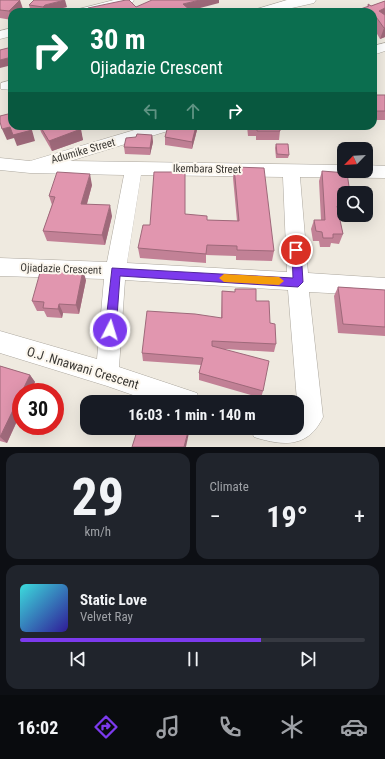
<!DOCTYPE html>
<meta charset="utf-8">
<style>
:root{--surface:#171b24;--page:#20242c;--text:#f1f3f6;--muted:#9ea1a6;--line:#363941;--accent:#7c3aed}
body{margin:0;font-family:"Roboto Condensed",sans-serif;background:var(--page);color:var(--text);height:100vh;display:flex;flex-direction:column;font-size:15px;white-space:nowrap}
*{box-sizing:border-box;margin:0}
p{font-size:13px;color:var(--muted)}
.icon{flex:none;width:22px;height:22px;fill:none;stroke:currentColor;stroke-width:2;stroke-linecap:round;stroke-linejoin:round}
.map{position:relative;height:447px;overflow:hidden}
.sheet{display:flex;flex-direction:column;gap:6px;padding:6px;background:#0d0f14;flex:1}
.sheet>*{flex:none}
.top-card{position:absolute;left:8px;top:8px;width:369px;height:122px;border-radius:12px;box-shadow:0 4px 16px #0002;background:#0b6e4f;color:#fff;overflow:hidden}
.needle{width:26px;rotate:245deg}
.tools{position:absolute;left:337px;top:142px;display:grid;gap:8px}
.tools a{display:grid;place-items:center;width:36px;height:36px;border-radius:8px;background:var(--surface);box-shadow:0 4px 16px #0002;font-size:20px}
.speed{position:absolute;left:12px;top:383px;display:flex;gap:8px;font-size:20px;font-weight:700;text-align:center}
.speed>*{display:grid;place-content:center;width:52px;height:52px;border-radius:50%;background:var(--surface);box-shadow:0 4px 16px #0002;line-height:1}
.speed .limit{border:6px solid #d22;background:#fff;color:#111}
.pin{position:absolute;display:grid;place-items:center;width:34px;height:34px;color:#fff;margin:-17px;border:2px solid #fff;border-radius:50%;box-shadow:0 1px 4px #0007}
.me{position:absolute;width:44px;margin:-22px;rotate:5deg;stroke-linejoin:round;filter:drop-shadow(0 0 3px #0008)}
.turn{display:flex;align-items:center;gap:14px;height:84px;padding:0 16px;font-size:18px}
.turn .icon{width:52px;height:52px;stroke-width:2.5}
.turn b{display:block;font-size:28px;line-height:34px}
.lanes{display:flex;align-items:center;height:38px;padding:0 16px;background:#0003;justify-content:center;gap:20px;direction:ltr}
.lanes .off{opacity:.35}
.big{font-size:30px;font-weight:700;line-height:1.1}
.sheet .card{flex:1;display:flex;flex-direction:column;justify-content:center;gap:6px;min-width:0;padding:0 14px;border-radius:12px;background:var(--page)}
.sheet .dial{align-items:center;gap:0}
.dial b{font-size:52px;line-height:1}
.song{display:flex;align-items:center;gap:12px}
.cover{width:48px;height:48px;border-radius:6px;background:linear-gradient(135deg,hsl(180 70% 55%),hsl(250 70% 35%))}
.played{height:4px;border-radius:2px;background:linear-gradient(90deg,var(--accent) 70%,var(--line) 70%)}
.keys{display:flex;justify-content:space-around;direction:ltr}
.heat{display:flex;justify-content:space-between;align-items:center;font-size:22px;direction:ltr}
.sheet .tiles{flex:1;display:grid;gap:6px;grid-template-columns:1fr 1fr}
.card:last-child{grid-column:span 2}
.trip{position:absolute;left:80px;top:395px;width:224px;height:40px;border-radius:12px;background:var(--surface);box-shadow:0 4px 16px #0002;font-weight:700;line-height:40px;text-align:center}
.dock{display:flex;height:64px;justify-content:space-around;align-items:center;background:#090b0e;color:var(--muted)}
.dock .icon{width:28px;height:28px}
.dock .current{color:var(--accent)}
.dock b{font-size:18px;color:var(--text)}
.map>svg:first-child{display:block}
</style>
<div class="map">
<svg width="385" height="447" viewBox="0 0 385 447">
<rect width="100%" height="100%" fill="#efeae0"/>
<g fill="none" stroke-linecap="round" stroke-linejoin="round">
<defs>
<g id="minor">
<polygon points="114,0 134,0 132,3 97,12 77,12 79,9"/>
<polygon points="287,0 316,0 314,3 274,12 255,12 257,9"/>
<polygon points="12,28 12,36 0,39 0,31"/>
<polygon points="385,43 385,51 373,55 373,46"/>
<polygon points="12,80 12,90 1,89 1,83"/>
<path d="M148,126H173L171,130L70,161L344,165V171H366V165L385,166V178L300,177L308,273L385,278V296L309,292L323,417C309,447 285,447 254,437L250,428H297L298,413L288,290L125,280L119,367L197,393L200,402H153L107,386L0,353V331L97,359L104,279L0,276V258L107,262L124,175L30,173L0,170V158L30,161ZM141,175L283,177L287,272L127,263Z"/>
</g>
</defs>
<use href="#minor" stroke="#ada89f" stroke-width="1"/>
<use href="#minor" fill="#fff" fill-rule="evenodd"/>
</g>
<g fill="#c28196">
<polygon points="0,0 23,9 12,20 0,18"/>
<polygon points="385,1 385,37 380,39 373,27 373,12 367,7 368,4 371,6"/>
<polygon points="29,5 67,7 46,12 31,12"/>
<polygon points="385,94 385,120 373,120 373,95 385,95"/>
<polygon points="39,126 79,126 83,140 52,151 41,132"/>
<polygon points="247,126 280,126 280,131 279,140 256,140 256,136 248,136"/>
<polygon points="197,130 192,149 165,145 165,137"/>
<polygon points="152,135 153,142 150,155 125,154 124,147 136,137"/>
<polygon points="276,144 289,155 288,158 276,158 275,148"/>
<polygon points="234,167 274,251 272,261 236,260 236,256 206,255 206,263 140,258 138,248 150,225 185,182 185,214 207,220 237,221 233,178"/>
<polygon points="322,171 344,193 344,215 348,215 348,217 339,216 343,234 339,244 331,243 330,247 320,247 319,241 313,241 311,229 314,220 321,220 319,181"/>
<polygon points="92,185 87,204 112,216 105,245 47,241 43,231 52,205 49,196"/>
<polygon points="86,280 79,314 63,313 62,318 47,317 44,311 37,311 32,301"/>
<polygon points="338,287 385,290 385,336 338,333 334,296"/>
<polygon points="235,289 256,301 270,323 276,344 274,352 225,349 263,391 261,398 199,380 199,373 201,365 143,361 142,353 221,318 222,291 235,292"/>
<polygon points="0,366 30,375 35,382 7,443 0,441"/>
</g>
<g fill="#9e697a">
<polygon points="20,0 23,9 20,12 12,12 12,20 9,11"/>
<polygon points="65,0 67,7 44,12 43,7 45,5"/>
<polygon points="200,0 219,0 219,3 185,12 183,4"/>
<polygon points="385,8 385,17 379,11"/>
<polygon points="384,28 385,28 385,37 380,39"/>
<polygon points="12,57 12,65 0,68 0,60"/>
<polygon points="196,126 197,126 197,130 192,149 192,142"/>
<polygon points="10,127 32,130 35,141 17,146 14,138 7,140 2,129"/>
<polygon points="81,129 83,140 52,151 49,141"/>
<polygon points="152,135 153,142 150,155 150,148"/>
<polygon points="90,174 92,185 84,214 81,204"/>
<polygon points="110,205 112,216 105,245 102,235"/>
<polygon points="83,270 86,280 79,314 76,305"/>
<polygon points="59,304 63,313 62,318 58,309"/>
<polygon points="30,375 35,382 30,392 21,392"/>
<polygon points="21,393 21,412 7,443 0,437"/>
<polygon points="189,428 190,428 186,447 184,447"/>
</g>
<g fill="#e196af" stroke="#9e697a">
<polygon points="0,0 20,0 9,11 0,10"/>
<polygon points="34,0 65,0 45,5 43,7 29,5"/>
<polygon points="126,0 129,0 136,7 152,0 200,0 183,4 191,11 188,12 91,12 88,8"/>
<polygon points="385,1 385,8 379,11 385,15 385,28 384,28 374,14 373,14 373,12 352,12 369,6 368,4 371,6"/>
<polygon points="12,47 12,57 0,60 0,50"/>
<rect x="373" y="95" width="12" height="16"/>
<polygon points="12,113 12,126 30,126 32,130 13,135 10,127 2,129 0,122 0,116"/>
<polygon points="40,126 79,126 81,129 49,141"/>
<polygon points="168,126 196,126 192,142 165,137"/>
<polygon points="249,126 280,126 280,131 257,131 257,127 249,127"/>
<polygon points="137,134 152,135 150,148 124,147 126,138 136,137"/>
<polygon points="276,144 288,144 289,155 277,154"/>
<polygon points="234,167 264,168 274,251 237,250 237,246 207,245 206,254 138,248 143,225 150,225 154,172 185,172 185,214 207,216 207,220 239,221"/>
<polygon points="322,171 347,173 350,193 344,193 344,207 337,206 343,234 333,234 333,238 323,238 322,232 316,231 314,220 325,220"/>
<polygon points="57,172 90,174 81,204 110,205 102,235 43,231 55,197 49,196"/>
<polygon points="41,269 83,270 76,305 59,304 58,309 43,308 44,302 32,301"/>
<polygon points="338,287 385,290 385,327 343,324"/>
<polygon points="235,289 256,289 256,301 269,301 270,323 275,324 276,344 212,341 212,346 269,361 263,391 199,373 203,358 142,353 147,311 195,314 222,318 222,291 235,292"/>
<polygon points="0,366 30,375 0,437"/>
<polygon points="138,428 189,428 184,447 132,447"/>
</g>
<polygon fill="#7c3aed" stroke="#51269a" points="296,246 301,250 303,282 298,287 120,276 116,330 114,333 110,335 106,333 105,330 112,268 293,278 292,250"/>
<polygon fill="#f59e0b" points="224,274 279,277 284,281 279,285 224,282 219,278"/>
<g text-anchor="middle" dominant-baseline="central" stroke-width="4" stroke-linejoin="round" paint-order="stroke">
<g font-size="11" fill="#393733" stroke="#fcf7ee">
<text transform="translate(83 151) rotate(-16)">Adumike Street</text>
<text transform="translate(207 169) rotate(1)">Ikembara Street</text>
<text transform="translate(61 269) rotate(2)">Ojiadazie Crescent</text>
</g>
<g font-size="13" fill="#393733" stroke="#fcf7ee">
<text transform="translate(83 368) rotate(17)">O.J .Nnawani Crescent</text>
</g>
</g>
</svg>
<div class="tools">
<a><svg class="needle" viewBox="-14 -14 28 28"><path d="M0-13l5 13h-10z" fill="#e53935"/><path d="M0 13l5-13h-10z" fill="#9ea1a6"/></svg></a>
<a><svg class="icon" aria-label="search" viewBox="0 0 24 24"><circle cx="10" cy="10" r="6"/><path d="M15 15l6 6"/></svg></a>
</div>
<div class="speed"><div class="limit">30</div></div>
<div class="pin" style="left:296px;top:250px;background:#d93025"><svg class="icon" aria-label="arrive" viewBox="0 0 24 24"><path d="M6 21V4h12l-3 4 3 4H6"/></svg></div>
<svg class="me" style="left:110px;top:330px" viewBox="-20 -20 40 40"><circle r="17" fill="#7c3aed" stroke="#fff" stroke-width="3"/><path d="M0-11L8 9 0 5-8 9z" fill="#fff"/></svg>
<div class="trip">16:03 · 1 min · 140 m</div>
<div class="top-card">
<div class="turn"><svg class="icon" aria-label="right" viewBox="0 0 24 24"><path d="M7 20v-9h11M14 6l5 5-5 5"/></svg><div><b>30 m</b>Ojiadazie Crescent</div></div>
<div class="lanes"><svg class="icon off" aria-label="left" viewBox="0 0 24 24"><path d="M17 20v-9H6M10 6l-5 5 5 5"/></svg><svg class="icon off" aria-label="ahead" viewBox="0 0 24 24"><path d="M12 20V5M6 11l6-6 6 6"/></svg><svg class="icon" aria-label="right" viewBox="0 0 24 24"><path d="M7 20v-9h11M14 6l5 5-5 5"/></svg></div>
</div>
</div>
<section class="sheet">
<div class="tiles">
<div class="card dial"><b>29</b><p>km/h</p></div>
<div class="card"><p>Climate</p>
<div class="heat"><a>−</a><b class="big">19°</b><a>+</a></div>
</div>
<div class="card">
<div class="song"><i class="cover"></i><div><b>Static Love</b><p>Velvet Ray</p></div></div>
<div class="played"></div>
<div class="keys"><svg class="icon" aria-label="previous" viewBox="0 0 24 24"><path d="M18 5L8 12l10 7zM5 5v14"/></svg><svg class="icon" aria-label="pause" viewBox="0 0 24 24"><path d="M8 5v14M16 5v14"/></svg><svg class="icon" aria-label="next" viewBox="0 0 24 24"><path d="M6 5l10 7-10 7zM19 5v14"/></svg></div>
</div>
</div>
</section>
<nav class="dock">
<b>16:02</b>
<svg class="icon current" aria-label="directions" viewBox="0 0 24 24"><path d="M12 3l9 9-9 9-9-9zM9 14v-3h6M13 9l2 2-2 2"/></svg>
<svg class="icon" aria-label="music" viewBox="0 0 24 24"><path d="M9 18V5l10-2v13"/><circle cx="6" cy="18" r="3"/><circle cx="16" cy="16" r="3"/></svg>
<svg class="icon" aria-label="phone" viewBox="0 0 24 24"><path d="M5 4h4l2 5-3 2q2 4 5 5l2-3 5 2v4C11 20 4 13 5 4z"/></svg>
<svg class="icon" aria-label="climate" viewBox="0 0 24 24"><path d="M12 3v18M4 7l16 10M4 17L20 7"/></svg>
<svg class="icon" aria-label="car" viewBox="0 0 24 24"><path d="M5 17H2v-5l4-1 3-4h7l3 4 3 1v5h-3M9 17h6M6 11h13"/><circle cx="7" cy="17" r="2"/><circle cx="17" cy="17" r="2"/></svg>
</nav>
